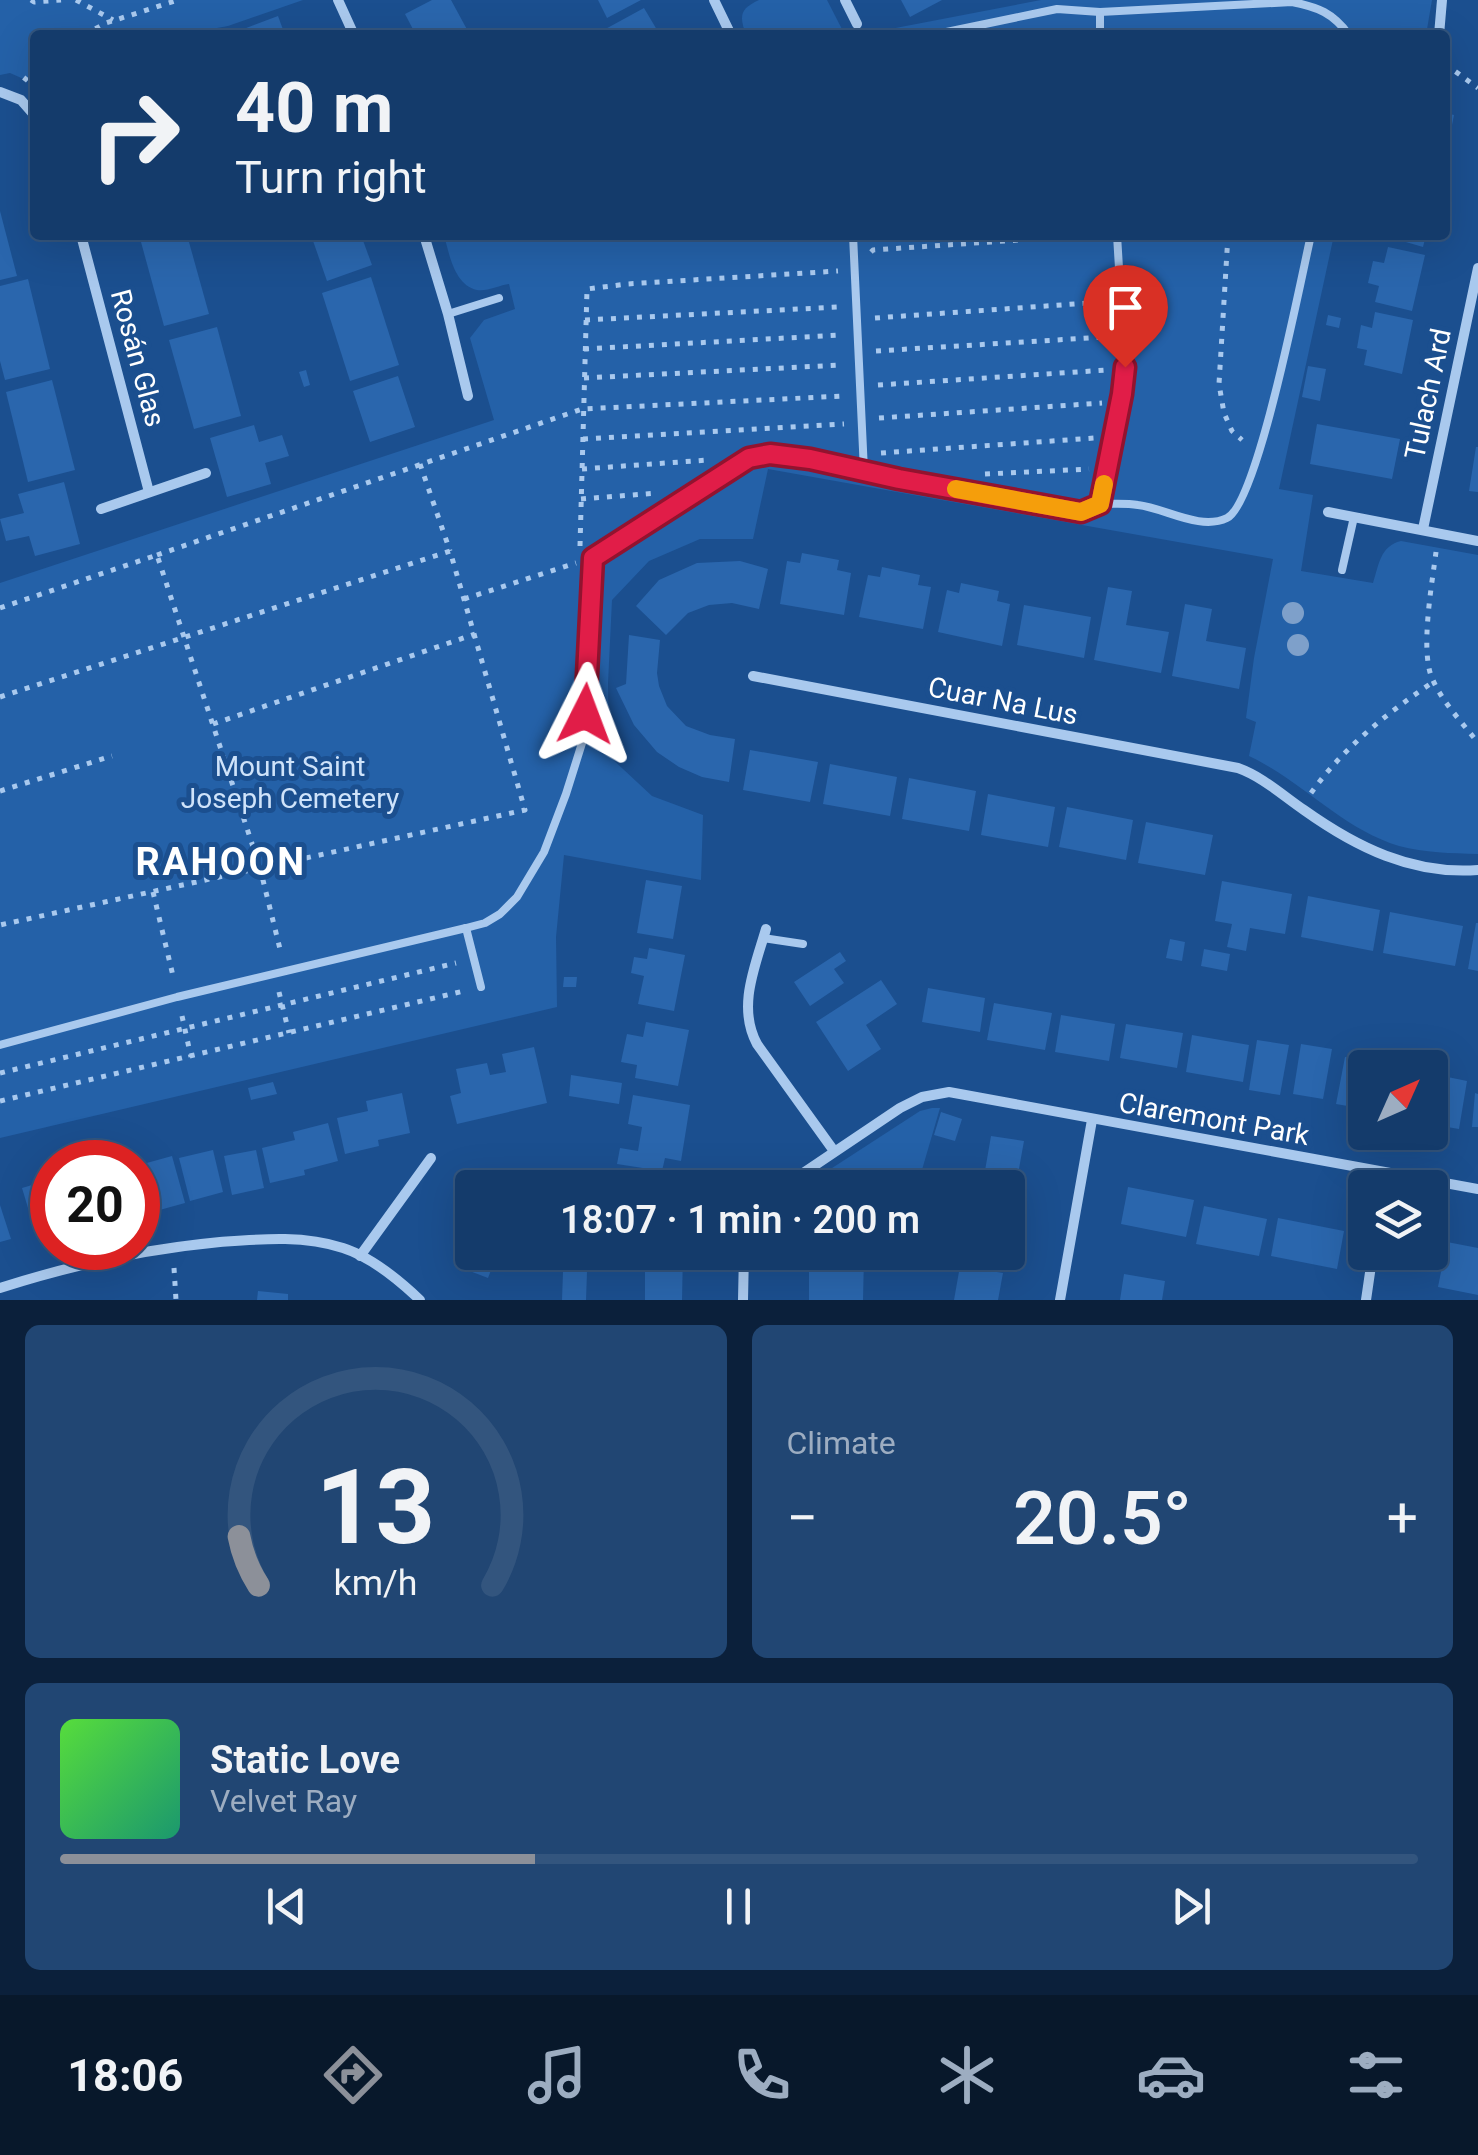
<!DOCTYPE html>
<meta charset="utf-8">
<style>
:root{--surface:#143b6b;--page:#214673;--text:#f1f3f6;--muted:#9dadc1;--line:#33557e;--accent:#8c9099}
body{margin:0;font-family:Roboto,sans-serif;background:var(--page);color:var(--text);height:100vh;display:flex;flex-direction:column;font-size:38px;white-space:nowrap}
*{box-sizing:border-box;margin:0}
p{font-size:32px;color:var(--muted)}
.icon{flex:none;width:55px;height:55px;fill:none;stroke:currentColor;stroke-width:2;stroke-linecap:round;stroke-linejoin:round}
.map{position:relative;height:1300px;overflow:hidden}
.details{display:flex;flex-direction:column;gap:25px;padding:25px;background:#0b203b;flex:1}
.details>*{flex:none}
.hud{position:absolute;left:30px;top:30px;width:1420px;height:210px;border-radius:10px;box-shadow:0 10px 40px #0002,0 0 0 2px var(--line);background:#143b6b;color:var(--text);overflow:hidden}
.needle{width:65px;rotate:45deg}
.controls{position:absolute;left:1348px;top:1050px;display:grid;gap:20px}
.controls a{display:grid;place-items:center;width:100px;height:100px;border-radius:10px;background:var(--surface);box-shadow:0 10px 40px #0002,0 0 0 2px var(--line);font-size:50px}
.speed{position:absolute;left:30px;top:1140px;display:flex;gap:20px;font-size:50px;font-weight:700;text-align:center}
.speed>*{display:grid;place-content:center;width:130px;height:130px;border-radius:50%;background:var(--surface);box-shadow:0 10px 40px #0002,0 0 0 2px var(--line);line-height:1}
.speed .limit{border:15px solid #d22;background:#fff;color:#111}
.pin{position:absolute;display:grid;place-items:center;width:85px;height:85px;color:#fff;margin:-102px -42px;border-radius:50% 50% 50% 0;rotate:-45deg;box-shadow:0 0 10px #0007}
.pin .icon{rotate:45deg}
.me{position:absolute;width:110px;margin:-55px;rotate:3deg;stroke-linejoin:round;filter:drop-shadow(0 0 8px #0008)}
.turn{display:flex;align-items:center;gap:35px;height:210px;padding:0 40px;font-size:45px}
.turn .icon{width:130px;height:130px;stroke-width:2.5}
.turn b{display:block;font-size:70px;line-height:85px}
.big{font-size:75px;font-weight:600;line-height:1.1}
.details .widget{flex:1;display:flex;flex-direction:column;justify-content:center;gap:15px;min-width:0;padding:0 35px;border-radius:15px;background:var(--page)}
.details .dial{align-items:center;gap:0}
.dial svg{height:260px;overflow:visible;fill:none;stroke:var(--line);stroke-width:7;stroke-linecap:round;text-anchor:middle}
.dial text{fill:var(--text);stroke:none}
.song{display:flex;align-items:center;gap:30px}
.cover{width:120px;height:120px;border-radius:15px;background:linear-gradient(135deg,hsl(110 70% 55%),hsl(160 70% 35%))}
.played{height:10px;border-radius:5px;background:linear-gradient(90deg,var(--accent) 35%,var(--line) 35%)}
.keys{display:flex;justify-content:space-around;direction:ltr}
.heat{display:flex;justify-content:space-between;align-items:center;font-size:55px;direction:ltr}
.details .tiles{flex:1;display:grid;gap:25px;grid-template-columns:1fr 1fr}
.widget:last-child{grid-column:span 2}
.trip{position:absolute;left:455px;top:1170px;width:570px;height:100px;border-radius:10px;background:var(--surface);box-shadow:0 10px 40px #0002,0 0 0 2px var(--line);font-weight:600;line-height:100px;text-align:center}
.tabs{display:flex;height:160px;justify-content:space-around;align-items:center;background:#08182b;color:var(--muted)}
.tabs .icon{width:70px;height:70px}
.tabs .selected{color:var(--accent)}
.tabs b{font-size:45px;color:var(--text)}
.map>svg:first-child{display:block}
</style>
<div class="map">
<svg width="1478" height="1300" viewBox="0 0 1478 1300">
<rect width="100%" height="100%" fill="#1b4f8f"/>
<g fill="#2461a8">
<polygon points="0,0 303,0 228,26 178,35 35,35 35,84 10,73 0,75"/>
<path d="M759,0H827L845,35H746C739,15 740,9 759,0Z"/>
<polygon points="1041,0 1432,0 1426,35 1388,35 1384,32 1383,35 859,35"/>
<path d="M444,235H1334L1279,489L1313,495L1301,571L1373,583C1379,565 1380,546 1401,541L1478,555V854C1451,853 1425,853 1399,846C1342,829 1302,781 1249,756L1256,722L1246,718L1254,658L1273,559L768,469L753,539H700L649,561L612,600L608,683L609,756L652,796L703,815L701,880L564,855L556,937L557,1007L0,1138V583L494,420L470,338L484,320L515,309L509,284C500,285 486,292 477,290C454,285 449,253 444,235Z"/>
<polygon points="932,1108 940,1108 917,1187 809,1183 920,1111"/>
</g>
<g fill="#2a66ad">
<polygon points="432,0 451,0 470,35 416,35 405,14"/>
<polygon points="598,0 641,0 607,18"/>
<polygon points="901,0 942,0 910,17"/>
<polygon points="644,8 660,35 602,35 600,32"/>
<polygon points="278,16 285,35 228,35"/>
<polygon points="1445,113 1454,115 1447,150 1445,150"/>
<polygon points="0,211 17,276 0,280"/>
<polygon points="168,235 187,235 209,314 164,326 141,242"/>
<polygon points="311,235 361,235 372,265 327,281"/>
<polygon points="1382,235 1426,235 1423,247"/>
<polygon points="1388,247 1425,255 1412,311 1375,302 1379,286 1368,283 1373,261 1384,263"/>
<polygon points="371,277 399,365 350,381 322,293"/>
<polygon points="28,279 50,369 5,380 0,361 0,286"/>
<polygon points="1375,312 1413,320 1402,374 1364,365 1367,350 1357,348 1361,325 1372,328"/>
<polygon points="1328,315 1341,318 1339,328 1326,325"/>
<polygon points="217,327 241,416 194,429 169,340"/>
<polygon points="1308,366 1326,369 1320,401 1302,397"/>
<polygon points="306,370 310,385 304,387 299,372"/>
<polygon points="398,376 415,427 370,442 353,391"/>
<polygon points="52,380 75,470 28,482 6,392"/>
<polygon points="1317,424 1400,439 1392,479 1310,464"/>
<polygon points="254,425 259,442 282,435 289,456 265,463 271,484 227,497 210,438"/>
<polygon points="1476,447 1478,447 1478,492 1469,491"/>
<polygon points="64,482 80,544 35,556 29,536 6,541 0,519 24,513 18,494"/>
<polygon points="802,553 839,560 837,570 851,573 844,615 780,604 787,561 800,563"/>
<polygon points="740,561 768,569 759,609 732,603 709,605 688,613 666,635 636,606 659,580 697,563"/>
<polygon points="882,567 920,575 918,585 931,587 923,629 859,617 868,575 880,577"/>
<polygon points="961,583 999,591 997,601 1010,604 1002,646 938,632 947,590 959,593"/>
<polygon points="1108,587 1132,591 1126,625 1169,632 1161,673 1094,660"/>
<polygon points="1185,604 1212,609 1206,641 1246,648 1239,689 1172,676"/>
<polygon points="1024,605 1091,617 1084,658 1017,645"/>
<polygon points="629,635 660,640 657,673 659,686 667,706 686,726 710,735 735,739 729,782 702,777 679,767 657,752 634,725 616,688 626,684"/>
<polygon points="750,750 818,762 810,802 743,790"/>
<polygon points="830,764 897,777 890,816 823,804"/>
<polygon points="909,778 976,791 969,831 902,819"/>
<polygon points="988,794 1055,807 1048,847 981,835"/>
<polygon points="1067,807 1133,820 1126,860 1059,847"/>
<polygon points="1146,822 1213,835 1205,875 1138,863"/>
<polygon points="646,880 682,886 673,939 637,933"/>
<polygon points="1222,881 1292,894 1285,934 1250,928 1246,951 1227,947 1232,924 1215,921"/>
<polygon points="1308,896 1380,910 1373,951 1301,937"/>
<polygon points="1390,912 1463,926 1455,966 1383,953"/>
<polygon points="1476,923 1478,923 1478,971 1468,969"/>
<polygon points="1170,939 1185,942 1182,961 1166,958"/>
<polygon points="649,948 685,955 674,1011 638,1004 644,976 631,973 634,957 647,959"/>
<polygon points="1204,949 1230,954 1227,971 1201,966"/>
<polygon points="840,952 846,961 834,969 844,983 810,1006 794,982"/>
<polygon points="564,977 577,977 576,987 563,987"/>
<polygon points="881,980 897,1004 866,1025 881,1049 848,1071 816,1022"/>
<polygon points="928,988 985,998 980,1032 922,1022"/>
<polygon points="994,1003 1052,1013 1045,1050 987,1040"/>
<polygon points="1061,1015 1115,1024 1109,1061 1055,1052"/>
<polygon points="646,1022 689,1030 678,1086 635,1078 637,1065 621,1062 627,1034 643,1037"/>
<polygon points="1126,1024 1183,1033 1177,1068 1120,1058"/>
<polygon points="1192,1035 1249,1045 1243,1082 1186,1072"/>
<polygon points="1257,1040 1289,1045 1280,1095 1249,1090"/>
<polygon points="1301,1044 1332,1049 1323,1099 1293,1094"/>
<polygon points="534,1047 547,1103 457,1124 450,1096 461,1093 456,1069 487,1063 490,1075 506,1072 502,1054"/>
<polygon points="1345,1057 1378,1062 1377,1068 1365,1068 1365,1109 1336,1104"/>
<polygon points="1433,1074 1467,1081 1459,1129 1430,1124 1430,1092"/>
<polygon points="571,1075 622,1083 619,1104 569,1096"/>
<polygon points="273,1082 277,1094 251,1100 248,1088"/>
<polygon points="402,1093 410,1133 378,1140 379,1146 345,1154 337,1118 368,1111 366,1101"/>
<polygon points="1475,1093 1478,1094 1478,1127 1472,1127"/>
<polygon points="633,1095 690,1105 681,1161 665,1158 662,1171 617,1164 620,1148 638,1151 642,1127 628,1124"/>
<polygon points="941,1112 962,1119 955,1141 934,1135"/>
<polygon points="328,1123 338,1161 304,1170 305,1175 270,1183 262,1148 295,1140 293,1132"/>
<polygon points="991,1136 1024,1141 1013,1202 1008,1201 1008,1188 982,1188"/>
<polygon points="213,1150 223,1192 190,1201 179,1158"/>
<polygon points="256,1150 264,1188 232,1195 224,1156"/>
<polygon points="172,1156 185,1203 156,1211 143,1164"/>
<rect x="645" y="1176" width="37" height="12"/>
<polygon points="52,1179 52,1222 34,1228 22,1188"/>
<polygon points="1128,1187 1194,1200 1186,1237 1121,1224"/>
<polygon points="472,1194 472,1252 498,1252 488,1278 454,1265 466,1235 457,1231"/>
<polygon points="0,1205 11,1239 0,1242"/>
<polygon points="1204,1206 1267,1219 1259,1256 1196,1244"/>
<polygon points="1278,1218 1344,1231 1337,1269 1271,1256"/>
<polygon points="1447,1242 1478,1248 1478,1295 1438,1287"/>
<polygon points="645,1252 683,1252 682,1300 645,1300"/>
<polygon points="968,1252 1005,1252 1003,1265 967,1260"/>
<polygon points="916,1253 929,1254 927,1265 915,1263"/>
<polygon points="809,1256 864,1257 863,1300 809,1300"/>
<polygon points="960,1266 1003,1273 998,1300 954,1300"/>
<polygon points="563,1272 587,1272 586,1300 562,1300"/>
<polygon points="1124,1274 1165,1281 1162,1300 1120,1300"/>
<polygon points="258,1291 288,1294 288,1300 257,1300"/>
</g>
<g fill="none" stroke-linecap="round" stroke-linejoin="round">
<g stroke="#a9c9ee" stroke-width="5" stroke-dasharray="5 8" stroke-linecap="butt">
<polyline points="31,0 34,2 61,0"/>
<polyline points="76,0 113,20"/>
<polyline points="84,35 106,23 178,0"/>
<polyline points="1240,35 1241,23"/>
<polyline points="1445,64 1478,88"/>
<polyline points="24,81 35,68"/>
<polyline points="1228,235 1219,384 1224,413 1232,431 1242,440"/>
<polyline points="871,252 873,250 1093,235"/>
<polyline points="875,318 1103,302"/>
<polyline points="585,320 838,307"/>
<polyline points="584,349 841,335"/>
<polyline points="876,351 1105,337"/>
<polyline points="584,378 841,365"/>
<polyline points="878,385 1107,370"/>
<polyline points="879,418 1102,403"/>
<polyline points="583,439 844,424"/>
<polyline points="881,453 1095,438"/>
<polyline points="420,464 450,551"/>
<polyline points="582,469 708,460"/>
<polyline points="985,474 1089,469"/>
<polyline points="581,499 657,493"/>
<polyline points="580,546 587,289 627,284 838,271"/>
<path d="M1436,552C1432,584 1420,650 1432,678C1442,702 1462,722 1478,743"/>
<polyline points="157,555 582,409 843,396"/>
<polyline points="464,599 576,563"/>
<polyline points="0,608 157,555 260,868 281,953"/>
<polyline points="0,697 450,551 525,810 0,925"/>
<polyline points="213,724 475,634"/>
<polyline points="0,791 112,756"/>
<path d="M1311,793C1344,747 1386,714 1433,682"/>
<polyline points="153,892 174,980"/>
<polyline points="279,992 289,1033"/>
<polyline points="182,1016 191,1057"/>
<polyline points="0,1073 456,963"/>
<polyline points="0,1101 464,991"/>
<polyline points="174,1268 176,1300"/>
</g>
<g stroke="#a9c9ee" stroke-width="8">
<path d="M1100,12L1292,2C1318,7 1333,13 1349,35"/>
<polyline points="932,35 1057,9 1100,12 1100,35"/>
<polyline points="853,235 864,471"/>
<polyline points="448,314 499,298"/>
<path d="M1100,504C1113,504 1126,503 1138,505C1165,508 1200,531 1227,518C1258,503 1301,278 1311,235"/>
<polyline points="1342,570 1354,517"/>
<polyline points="466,928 481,987"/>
<polyline points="763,938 803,944"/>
<path d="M0,1045L177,997L466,928L485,923L500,914L517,897L544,852L566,794L583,740L593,558L749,458C799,448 851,469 900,479C960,491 1021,501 1081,512L1100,504L1122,394L1125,367L1117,235"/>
</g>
<g stroke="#a9c9ee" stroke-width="10">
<polyline points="338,0 354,35"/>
<polyline points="714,0 731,35"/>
<polyline points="845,0 857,24"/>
<polyline points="1439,35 1442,0"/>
<polyline points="0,92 21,100 35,116"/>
<polyline points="81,235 149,492"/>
<polyline points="424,235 448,314 468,396"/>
<polyline points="101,509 206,473"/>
<polyline points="1328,512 1478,541"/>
<polyline points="1423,529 1478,268"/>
<path d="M753,676L1238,768C1263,777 1282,795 1304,810C1356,847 1412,875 1478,870"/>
<path d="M766,929C755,967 737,1007 757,1044L834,1151"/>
<polyline points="781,1188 900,1108 922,1097 949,1092 1478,1189"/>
<polyline points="360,1256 431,1158"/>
<path d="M0,1288C72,1265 145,1249 220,1242C261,1239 303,1235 343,1248C371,1257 399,1280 420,1300"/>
<polyline points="743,1300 744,1252"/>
<polyline points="1060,1300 1092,1120"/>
<polyline points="1366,1300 1373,1252"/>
</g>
</g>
<g fill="#7ea0ca">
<circle cx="1293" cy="613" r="11"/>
<circle cx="1298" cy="645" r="11"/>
</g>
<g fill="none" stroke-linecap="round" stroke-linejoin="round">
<defs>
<polyline id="route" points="585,714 593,558 749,458 770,454 810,459 899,479 1081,512 1100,504 1122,394 1125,367"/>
</defs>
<use href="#route" stroke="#92132f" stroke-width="25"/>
<use href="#route" stroke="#e11d48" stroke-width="18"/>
<polyline stroke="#f59e0b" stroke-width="18" points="956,489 1081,512 1100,504 1104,484"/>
</g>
<g text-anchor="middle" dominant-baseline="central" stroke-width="10" stroke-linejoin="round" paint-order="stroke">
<g font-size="28" fill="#fff" stroke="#1b4f8f">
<text transform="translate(138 358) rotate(75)">Rosán Glas</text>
<text transform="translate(1428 394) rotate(-78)">Tulach Ard</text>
<text transform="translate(1003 701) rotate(11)">Cuar Na Lus</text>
<text transform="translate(1214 1119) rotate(10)">Claremont Park</text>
</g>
<g font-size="28" fill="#cfe3fa" stroke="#1b4f8f">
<text x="290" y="766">Mount Saint<tspan x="290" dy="32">Joseph Cemetery</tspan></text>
</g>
<g font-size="38" font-weight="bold" letter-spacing="2.5" fill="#fff" stroke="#1b4f8f">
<text x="221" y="862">RAHOON</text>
</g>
</g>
</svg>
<div class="controls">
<a><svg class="needle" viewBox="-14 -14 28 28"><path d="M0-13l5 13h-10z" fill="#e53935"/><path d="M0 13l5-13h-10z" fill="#9dadc1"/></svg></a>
<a><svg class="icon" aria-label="layers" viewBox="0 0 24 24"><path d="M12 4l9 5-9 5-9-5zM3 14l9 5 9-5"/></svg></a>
</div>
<div class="speed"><div class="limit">20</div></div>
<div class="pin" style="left:1125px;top:367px;background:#d93025"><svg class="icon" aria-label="arrive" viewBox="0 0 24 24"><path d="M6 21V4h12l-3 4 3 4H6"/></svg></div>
<svg class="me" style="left:585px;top:714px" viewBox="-20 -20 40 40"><path d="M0-17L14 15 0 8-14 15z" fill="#e11d48" stroke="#fff" stroke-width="4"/></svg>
<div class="trip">18:07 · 1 min · 200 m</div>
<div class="hud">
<div class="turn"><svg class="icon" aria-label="right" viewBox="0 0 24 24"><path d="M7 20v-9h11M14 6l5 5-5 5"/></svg><div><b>40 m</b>Turn right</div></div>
</div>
</div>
<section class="details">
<div class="tiles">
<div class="widget dial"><svg viewBox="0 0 100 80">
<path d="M14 69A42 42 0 1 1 86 69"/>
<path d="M14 69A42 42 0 0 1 8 54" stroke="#8c9099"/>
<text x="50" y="56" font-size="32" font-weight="700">13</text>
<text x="50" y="72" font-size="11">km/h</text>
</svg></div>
<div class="widget"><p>Climate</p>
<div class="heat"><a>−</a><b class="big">20.5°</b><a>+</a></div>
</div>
<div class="widget">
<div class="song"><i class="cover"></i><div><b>Static Love</b><p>Velvet Ray</p></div></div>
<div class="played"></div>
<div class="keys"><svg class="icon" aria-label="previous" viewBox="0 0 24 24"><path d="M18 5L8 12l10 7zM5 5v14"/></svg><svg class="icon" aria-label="pause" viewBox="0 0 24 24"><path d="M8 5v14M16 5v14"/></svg><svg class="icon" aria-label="next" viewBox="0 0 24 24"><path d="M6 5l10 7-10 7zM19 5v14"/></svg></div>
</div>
</div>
</section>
<nav class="tabs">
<b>18:06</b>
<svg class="icon selected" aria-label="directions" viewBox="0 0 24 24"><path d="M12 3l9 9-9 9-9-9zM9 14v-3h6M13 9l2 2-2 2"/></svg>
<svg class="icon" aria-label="music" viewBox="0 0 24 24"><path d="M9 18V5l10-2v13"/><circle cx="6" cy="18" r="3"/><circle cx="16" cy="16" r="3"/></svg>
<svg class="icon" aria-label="phone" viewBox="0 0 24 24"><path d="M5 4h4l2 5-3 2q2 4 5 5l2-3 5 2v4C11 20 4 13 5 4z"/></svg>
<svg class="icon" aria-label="climate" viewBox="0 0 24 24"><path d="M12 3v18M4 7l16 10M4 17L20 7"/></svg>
<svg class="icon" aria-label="car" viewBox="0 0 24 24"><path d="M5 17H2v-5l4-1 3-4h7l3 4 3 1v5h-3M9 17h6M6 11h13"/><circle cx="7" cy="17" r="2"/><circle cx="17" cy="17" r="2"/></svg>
<svg class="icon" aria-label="filters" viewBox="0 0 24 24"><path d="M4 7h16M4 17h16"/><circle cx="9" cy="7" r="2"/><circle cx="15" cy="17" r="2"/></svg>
</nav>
